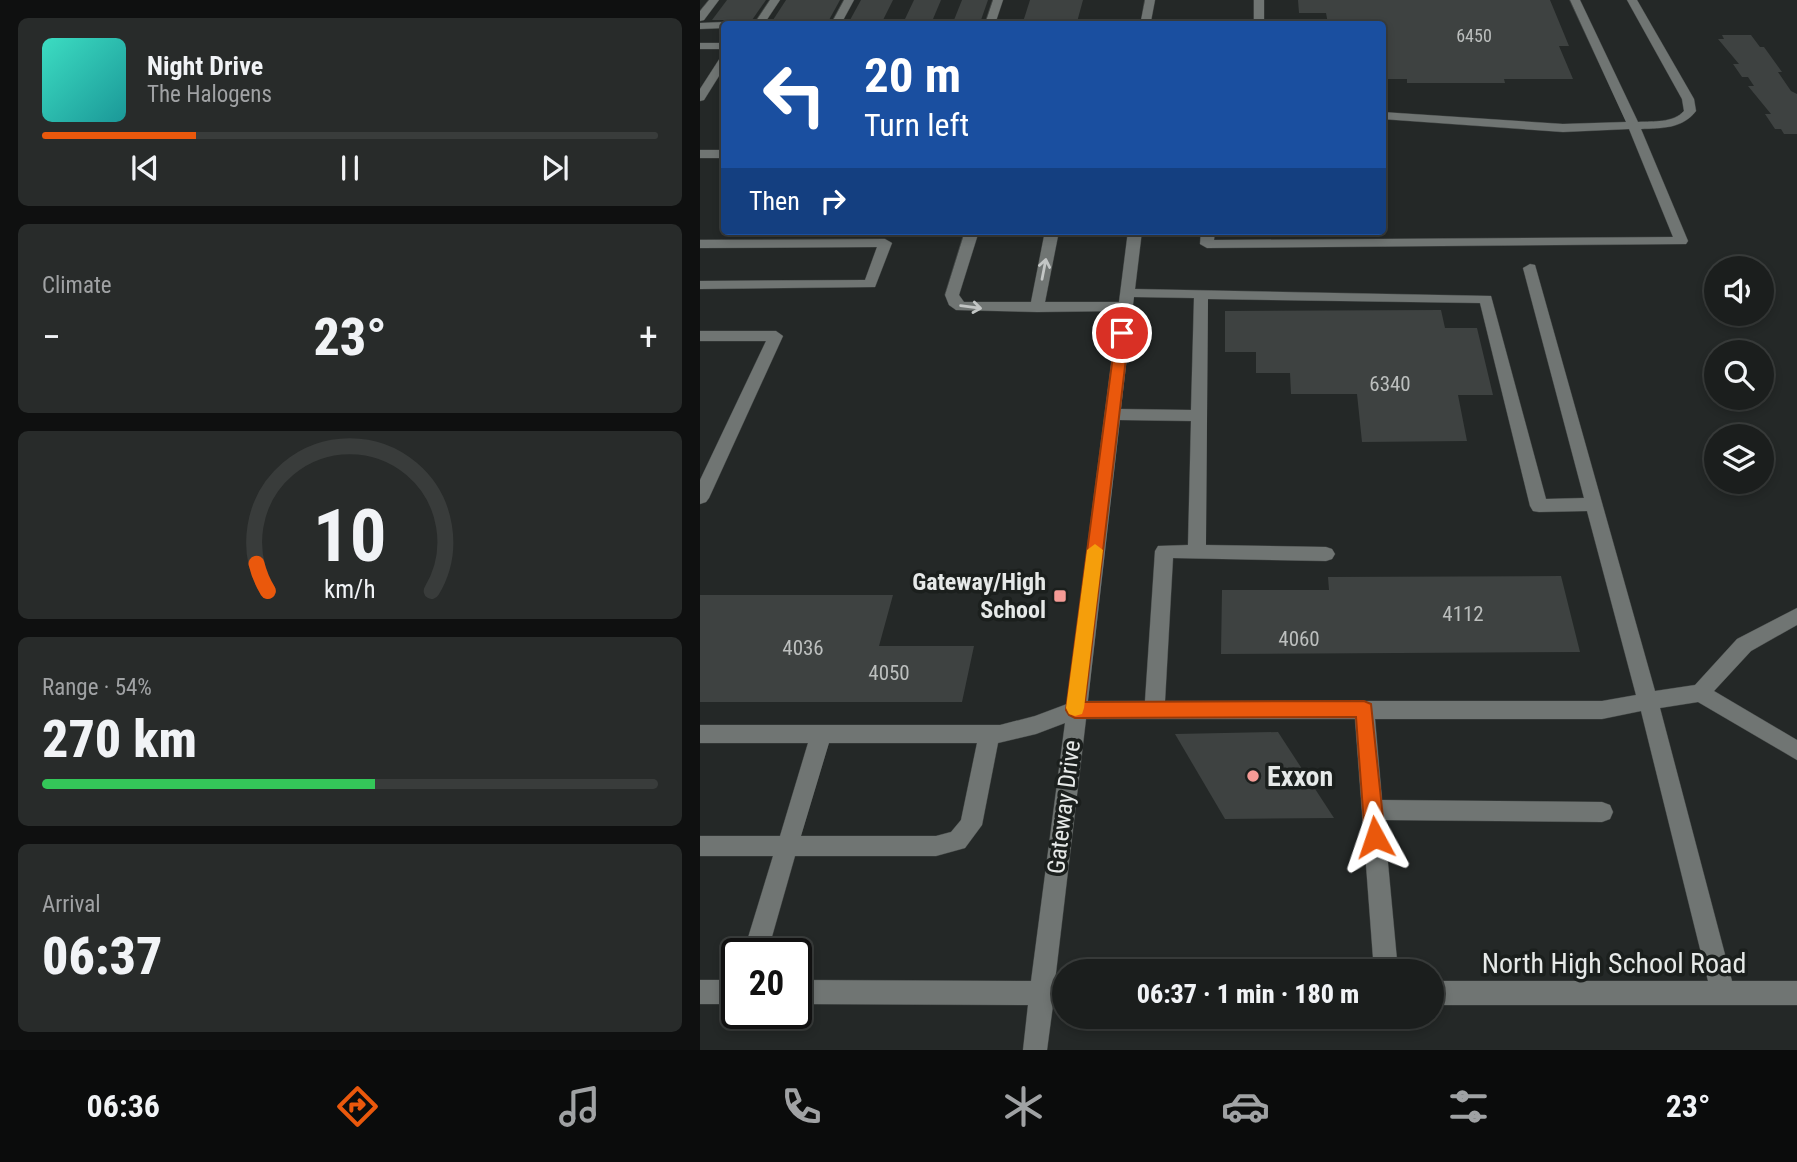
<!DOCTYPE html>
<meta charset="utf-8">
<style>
:root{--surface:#1b1e1d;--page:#282b2a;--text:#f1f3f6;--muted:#a0a2a4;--line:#393c3b;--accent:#ea580c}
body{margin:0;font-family:"Roboto Condensed",sans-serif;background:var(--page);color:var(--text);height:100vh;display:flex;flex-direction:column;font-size:26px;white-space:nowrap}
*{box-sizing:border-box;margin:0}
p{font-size:23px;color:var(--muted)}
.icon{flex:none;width:38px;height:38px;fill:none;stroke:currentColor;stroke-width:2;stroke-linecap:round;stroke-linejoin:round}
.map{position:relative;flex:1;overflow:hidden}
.drawer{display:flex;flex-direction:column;gap:18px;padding:18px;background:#0f1010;width:700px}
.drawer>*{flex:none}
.banner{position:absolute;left:21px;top:21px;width:665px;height:214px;border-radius:7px;box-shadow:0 4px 10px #0003,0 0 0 2px var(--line);background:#1a4fa0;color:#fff;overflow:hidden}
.tools{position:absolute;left:1004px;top:256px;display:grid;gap:14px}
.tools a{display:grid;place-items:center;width:70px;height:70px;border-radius:50%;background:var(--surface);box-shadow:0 4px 10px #0003,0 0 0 2px var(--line);font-size:35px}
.speed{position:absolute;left:21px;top:938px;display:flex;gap:14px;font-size:35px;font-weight:700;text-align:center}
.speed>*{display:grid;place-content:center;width:91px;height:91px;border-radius:50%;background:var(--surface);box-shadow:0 4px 10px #0003,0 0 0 2px var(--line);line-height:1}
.speed .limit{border:4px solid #111;border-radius:10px;background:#fff;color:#111}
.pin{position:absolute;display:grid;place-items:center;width:60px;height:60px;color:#fff;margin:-30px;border:4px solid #fff;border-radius:50%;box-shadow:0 2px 7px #0007}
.me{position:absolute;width:77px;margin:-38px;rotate:355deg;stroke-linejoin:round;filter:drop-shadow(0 0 5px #0008)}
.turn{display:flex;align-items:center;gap:24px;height:147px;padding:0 28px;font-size:32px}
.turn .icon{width:91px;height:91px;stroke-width:2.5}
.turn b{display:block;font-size:49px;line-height:60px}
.then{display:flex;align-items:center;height:66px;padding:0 28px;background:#0003;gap:14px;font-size:26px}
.big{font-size:52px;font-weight:800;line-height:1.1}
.drawer .widget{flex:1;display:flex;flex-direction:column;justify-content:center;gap:10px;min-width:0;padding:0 24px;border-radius:10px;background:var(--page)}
.drawer .dial{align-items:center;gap:0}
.dial svg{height:182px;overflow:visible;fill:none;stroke:var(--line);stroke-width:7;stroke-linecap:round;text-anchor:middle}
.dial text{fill:var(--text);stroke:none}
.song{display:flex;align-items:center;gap:21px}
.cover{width:84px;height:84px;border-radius:10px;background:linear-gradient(135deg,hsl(170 70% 55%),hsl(180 70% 35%))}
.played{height:7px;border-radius:4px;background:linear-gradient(90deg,var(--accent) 25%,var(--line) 25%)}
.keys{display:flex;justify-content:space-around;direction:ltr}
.heat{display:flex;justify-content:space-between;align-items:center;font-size:38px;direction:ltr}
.charge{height:10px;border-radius:5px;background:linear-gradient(90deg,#34c759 54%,var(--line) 0)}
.trip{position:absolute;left:352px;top:959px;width:392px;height:70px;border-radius:35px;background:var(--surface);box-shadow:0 4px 10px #0003,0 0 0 2px var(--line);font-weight:800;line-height:70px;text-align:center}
.tab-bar{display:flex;height:112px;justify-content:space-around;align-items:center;background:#0b0c0c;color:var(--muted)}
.tab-bar .icon{width:49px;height:49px}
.tab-bar .current{color:var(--accent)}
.tab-bar b{font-size:32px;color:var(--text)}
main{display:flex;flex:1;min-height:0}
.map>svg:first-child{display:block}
</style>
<main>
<section class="drawer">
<div class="widget">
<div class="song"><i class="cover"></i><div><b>Night Drive</b><p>The Halogens</p></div></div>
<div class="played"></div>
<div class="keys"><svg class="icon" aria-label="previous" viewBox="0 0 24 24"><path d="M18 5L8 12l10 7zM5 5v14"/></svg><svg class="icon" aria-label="pause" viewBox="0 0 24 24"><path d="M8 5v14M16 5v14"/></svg><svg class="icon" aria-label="next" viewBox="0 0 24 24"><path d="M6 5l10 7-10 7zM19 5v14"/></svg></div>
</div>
<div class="widget"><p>Climate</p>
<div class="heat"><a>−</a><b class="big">23°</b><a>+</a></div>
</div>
<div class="widget dial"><svg viewBox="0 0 100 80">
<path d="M14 69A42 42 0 1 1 86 69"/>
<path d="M14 69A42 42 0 0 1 9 57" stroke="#ea580c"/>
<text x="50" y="56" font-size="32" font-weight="700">10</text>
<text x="50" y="72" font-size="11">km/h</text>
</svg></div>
<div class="widget"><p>Range · 54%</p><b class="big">270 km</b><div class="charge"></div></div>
<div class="widget"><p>Arrival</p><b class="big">06:37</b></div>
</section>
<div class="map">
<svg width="1097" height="1050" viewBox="0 0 1097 1050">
<rect width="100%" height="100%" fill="#242827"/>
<g fill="#3e4241">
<polygon points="27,0 66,0 52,20 12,20"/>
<polygon points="86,0 140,0 129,20 73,20"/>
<polygon points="161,0 193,0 183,20 150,20"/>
<polygon points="214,0 241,0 233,19 205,19"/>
<polygon points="262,0 288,0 281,20 254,20"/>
<polygon points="330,0 383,0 377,22 323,22"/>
<polygon points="598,0 850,0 869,46 859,46 873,79 804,79 805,83 707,83 707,79 682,79 682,24 628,24 626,13 599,13"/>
<polygon points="1022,35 1051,35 1060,47 1064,47 1082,72 1078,72 1091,91 1097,94 1097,134 1084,134 1081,129 1075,129 1065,114 1071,114 1048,86 1054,86 1048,77 1042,77 1033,64 1039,64 1018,39 1024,39"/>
<polygon points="741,310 745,328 777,328 793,395 758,395 767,441 662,442 657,394 591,394 590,373 556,373 556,352 525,352 525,311"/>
<polygon points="861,576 880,652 521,654 522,590 629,590 628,577"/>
<polygon points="0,595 193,595 179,646 274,646 262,702 0,702"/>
<polygon points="578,732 634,818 525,819 475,734"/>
</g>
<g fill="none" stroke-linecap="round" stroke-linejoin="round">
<defs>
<g id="minor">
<polygon points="9,0 19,0 4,20 0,21 0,11"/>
<polygon points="70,0 80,0 64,24 54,24"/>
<polygon points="144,0 154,0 141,24 131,24"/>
<polygon points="293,0 303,0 295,24 285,24"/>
<polygon points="445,0 455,0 451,21 448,24 437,24 441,20"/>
<rect x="554" y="0" width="10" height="24"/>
<path d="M870,0H880L938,122C954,121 973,123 984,111L982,99L927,0H937L994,99L996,111C982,129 962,128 941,129L988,241L986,244L507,248L500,244L501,231H515L514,240L973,237L929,129L863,132L682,119V112L863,124L926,122Z"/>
<polygon points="0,23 24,22 29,24 24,24 24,28 0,29"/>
<rect x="0" y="43" width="24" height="6"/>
<polygon points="24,57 24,68 4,100 0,101 0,89 20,58"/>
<rect x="0" y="150" width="24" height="8"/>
<path d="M265,231H279L259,295L264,302H331L345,231H359L345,302H419L428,231H442L435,289L791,296L846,499L884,498L823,268L830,264L835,265L955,691L995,685L1037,639L1097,608V625L1051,651L1014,691L1097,740V760L998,702L960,708L1032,981H1097V1005H732V981H1008L941,711L902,719H675L682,800L902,802L910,805L913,812L910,819L902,822L684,820L698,971H674L655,719H386L355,981H364V1005H353L347,1050H323L328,1005L96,1004V980L331,981L365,723L336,734L298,743L282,825L265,848L236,856H95L67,954H43L73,856H0V836H80L108,743H0V725H300L335,716L367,704L418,311L337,312L256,310L249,305L245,295ZM434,297L494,298L491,410L421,409ZM508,299L780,303L830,506L833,511L839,512L887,511L936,695L902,701H465L473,558L626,561L632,559L635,554L632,549L626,547L506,545ZM420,420L491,421L488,545L458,546L455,551L445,701H388ZM129,743H277L261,820L251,832L236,836H101Z"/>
<polygon points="185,239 192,243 175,287 0,289 0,281 165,280 177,247 0,248 0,240"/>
<polygon points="0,331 76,331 83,336 9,498 6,502 0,504 0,480 66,341 0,341"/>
<rect x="0" y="980" width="37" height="24"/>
</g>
</defs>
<use href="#minor" stroke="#414544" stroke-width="1"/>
<use href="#minor" fill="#707573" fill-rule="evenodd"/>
</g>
<defs><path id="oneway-shaft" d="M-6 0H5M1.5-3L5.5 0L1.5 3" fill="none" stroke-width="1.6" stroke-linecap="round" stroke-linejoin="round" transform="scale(1.75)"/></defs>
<g stroke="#c3c6c5">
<use href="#oneway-shaft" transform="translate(344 269) rotate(-79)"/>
<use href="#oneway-shaft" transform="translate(271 307) rotate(7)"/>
</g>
<polygon fill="#ea580c" stroke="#983908" stroke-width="2" points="422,329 429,333 385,702 664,701 671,704 685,837 682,844 675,846 668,844 665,837 656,717 375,718 369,715 366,710 416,333"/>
<polygon fill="#f59e0b" points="395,544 403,550 384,708 382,714 375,716 369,714 366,708 387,550"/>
<g fill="#f59b96" stroke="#1b1f1d" stroke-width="2.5">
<rect x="353" y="589" width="14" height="14" rx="3.5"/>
<circle cx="553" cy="776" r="7"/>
</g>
<g text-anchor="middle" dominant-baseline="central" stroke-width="7" stroke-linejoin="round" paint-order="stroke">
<g font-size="18" fill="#bcbfbe">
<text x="774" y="35">6450</text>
</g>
<g font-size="21" fill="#bcbfbe">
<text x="690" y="384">6340</text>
<text x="763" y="614">4112</text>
<text x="599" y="639">4060</text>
<text x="103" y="648">4036</text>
<text x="189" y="673">4050</text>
</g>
<g font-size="24" font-weight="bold" fill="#e6e9e8" stroke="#1b1f1d" text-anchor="end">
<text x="346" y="582">Gateway/High<tspan x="346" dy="28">School</tspan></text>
</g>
<g font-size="24" fill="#e6e9e8" stroke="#1b1f1d">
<text transform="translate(364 807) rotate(-83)">Gateway Drive</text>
</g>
<g font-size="28" font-weight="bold" fill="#e6e9e8" stroke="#1b1f1d" text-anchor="start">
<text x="567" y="776">Exxon</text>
</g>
<g font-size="28" fill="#e6e9e8" stroke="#1b1f1d">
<text x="914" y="963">North High School Road</text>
</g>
</g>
</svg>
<div class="tools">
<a><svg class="icon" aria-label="sound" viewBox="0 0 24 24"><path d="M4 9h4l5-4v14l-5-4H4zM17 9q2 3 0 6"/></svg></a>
<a><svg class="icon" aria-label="search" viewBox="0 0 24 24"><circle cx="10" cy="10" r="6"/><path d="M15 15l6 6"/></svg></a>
<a><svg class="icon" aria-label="layers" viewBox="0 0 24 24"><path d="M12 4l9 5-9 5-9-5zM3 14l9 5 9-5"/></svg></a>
</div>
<div class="speed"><div class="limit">20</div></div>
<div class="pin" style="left:422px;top:333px;background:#d93025"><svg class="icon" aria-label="arrive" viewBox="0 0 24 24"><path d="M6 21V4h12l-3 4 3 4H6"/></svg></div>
<svg class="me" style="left:675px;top:837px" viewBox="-20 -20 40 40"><path d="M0-17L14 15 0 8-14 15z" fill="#ea580c" stroke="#fff" stroke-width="4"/></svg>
<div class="trip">06:37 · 1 min · 180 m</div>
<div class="banner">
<div class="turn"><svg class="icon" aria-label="left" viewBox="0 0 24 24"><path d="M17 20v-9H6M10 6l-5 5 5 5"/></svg><div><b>20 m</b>Turn left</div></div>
<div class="then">Then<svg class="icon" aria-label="right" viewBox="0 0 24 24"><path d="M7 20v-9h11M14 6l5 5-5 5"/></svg></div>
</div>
</div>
</main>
<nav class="tab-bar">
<b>06:36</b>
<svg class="icon current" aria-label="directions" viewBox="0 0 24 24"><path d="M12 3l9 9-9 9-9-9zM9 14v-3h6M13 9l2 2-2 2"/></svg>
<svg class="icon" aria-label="music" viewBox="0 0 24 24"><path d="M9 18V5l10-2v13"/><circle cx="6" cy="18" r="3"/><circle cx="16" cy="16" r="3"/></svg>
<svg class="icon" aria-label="phone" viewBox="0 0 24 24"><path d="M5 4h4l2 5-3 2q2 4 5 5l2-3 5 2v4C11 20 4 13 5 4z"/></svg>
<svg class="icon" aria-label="climate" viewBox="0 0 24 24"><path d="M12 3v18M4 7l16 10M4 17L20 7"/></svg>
<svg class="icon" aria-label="car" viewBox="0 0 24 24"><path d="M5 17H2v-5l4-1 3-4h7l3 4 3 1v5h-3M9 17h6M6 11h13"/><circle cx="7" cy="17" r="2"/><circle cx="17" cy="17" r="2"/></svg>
<svg class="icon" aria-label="filters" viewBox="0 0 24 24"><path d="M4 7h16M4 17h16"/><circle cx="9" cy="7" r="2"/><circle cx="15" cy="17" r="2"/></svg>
<b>23°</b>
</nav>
